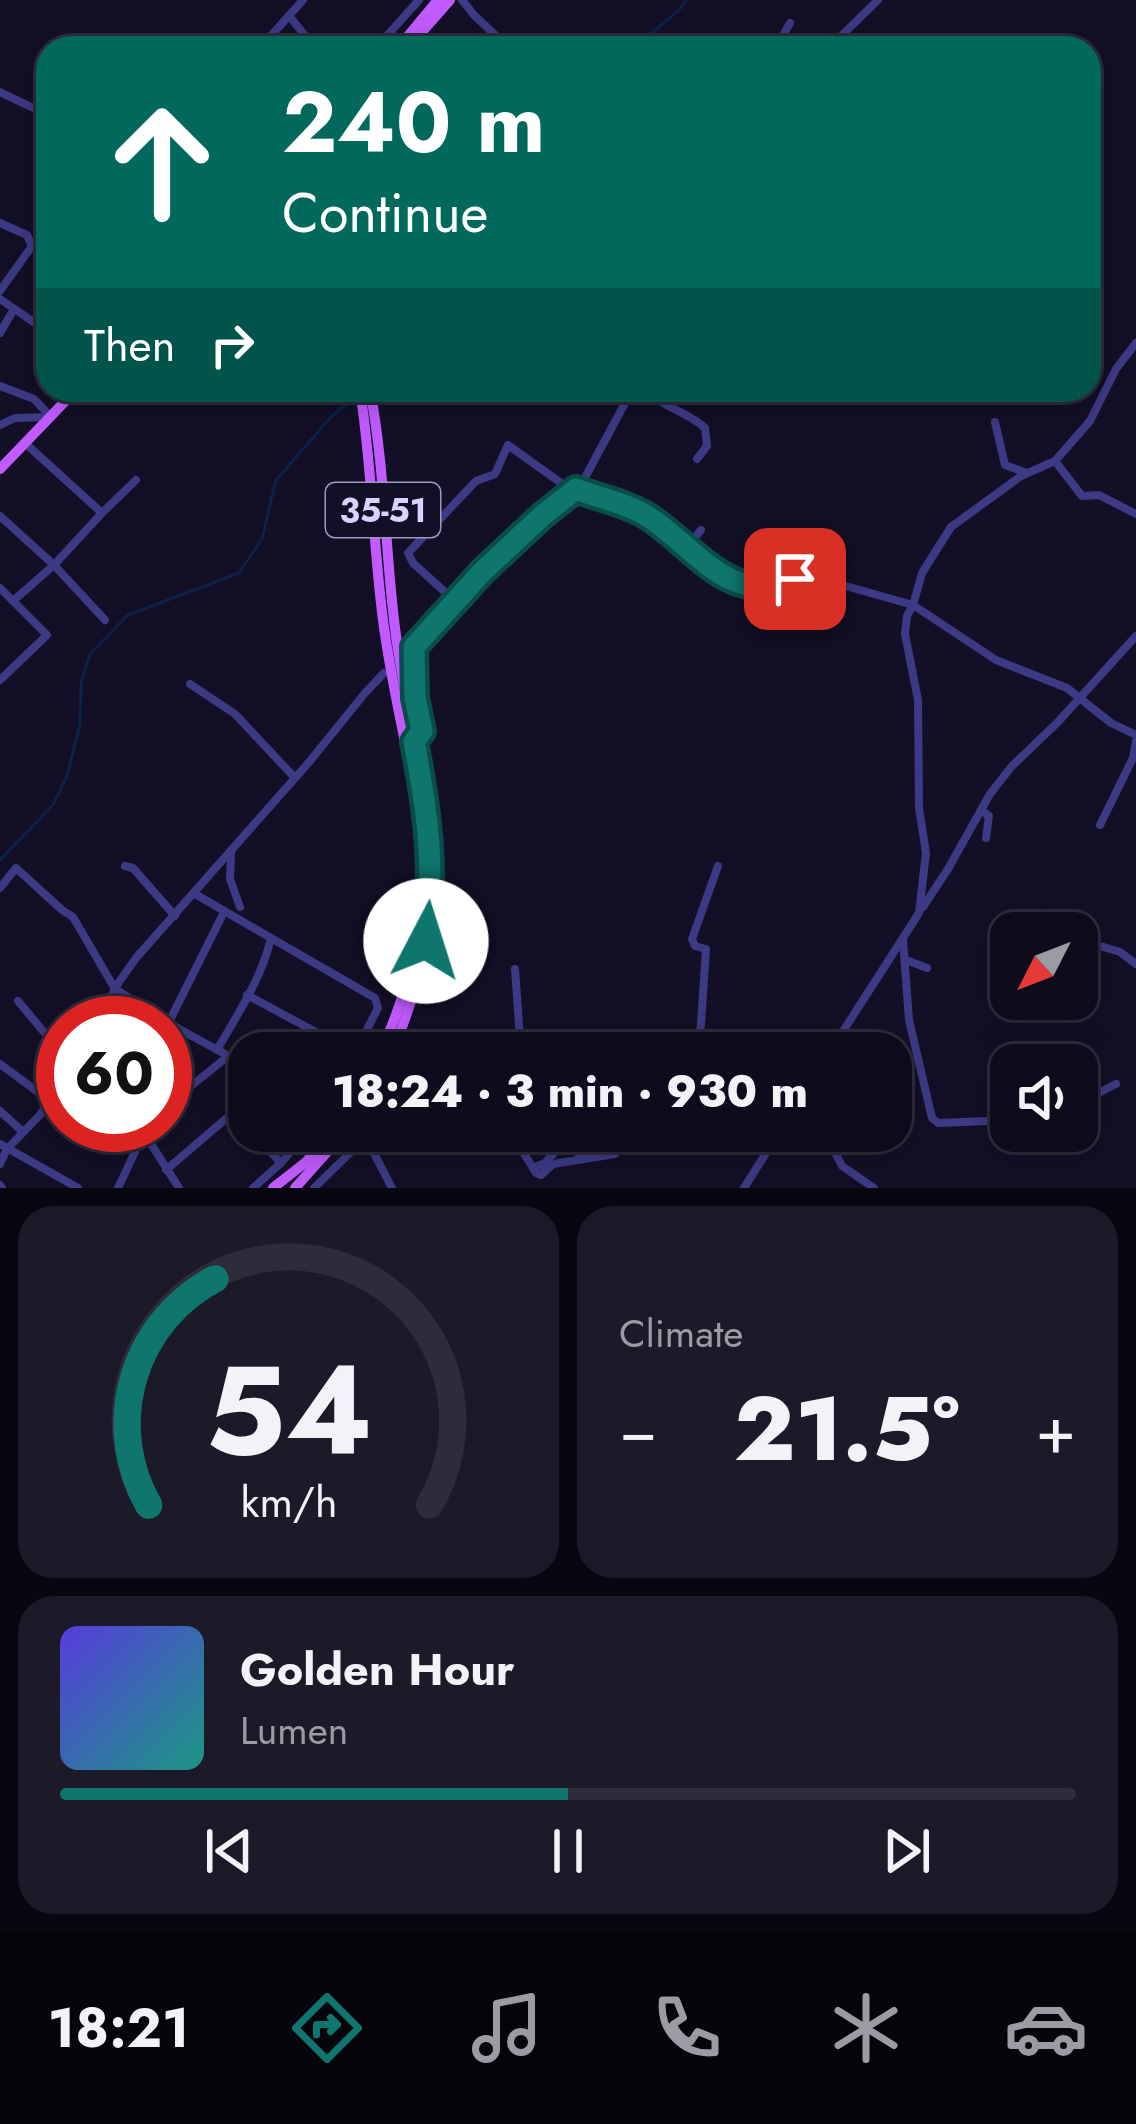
<!DOCTYPE html>
<meta charset="utf-8">
<style>
:root{--surface:#0e0b1c;--page:#1c1929;--text:#f1f3f6;--muted:#9b9ba3;--line:#2e2b3b;--accent:#0f766e}
body{margin:0;font-family:Jost,sans-serif;background:var(--page);color:var(--text);height:100vh;display:flex;flex-direction:column;font-size:45px;white-space:nowrap}
*{box-sizing:border-box;margin:0}
p{font-size:39px;color:var(--muted)}
.icon{flex:none;width:66px;height:66px;fill:none;stroke:currentColor;stroke-width:2;stroke-linecap:round;stroke-linejoin:round}
.map{position:relative;height:1188px;overflow:hidden}
.side{display:flex;flex-direction:column;gap:18px;padding:18px;background:#08060f;flex:1}
.side>*{flex:none}
.hud{position:absolute;left:36px;top:36px;width:1065px;height:366px;border-radius:36px;box-shadow:0 6px 30px #0003,0 0 0 3px var(--line);background:#00695c;color:#fff;overflow:hidden}
.needle{width:78px;rotate:228deg}
.buttons{position:absolute;left:990px;top:912px;display:grid;gap:24px}
.buttons a{display:grid;place-items:center;width:108px;height:108px;border-radius:24px;background:var(--surface);box-shadow:0 6px 30px #0003,0 0 0 3px var(--line);font-size:60px}
.speed{position:absolute;left:36px;top:996px;display:flex;gap:24px;font-size:60px;font-weight:700;text-align:center}
.speed>*{display:grid;place-content:center;width:156px;height:156px;border-radius:50%;background:var(--surface);box-shadow:0 6px 30px #0003,0 0 0 3px var(--line);line-height:1}
.speed .limit{border:18px solid #d22;background:#fff;color:#111}
.pin{position:absolute;display:grid;place-items:center;width:102px;height:102px;color:#fff;margin:-51px;border-radius:24px;box-shadow:0 6px 18px #0006}
.me{position:absolute;width:132px;margin:-66px;rotate:5deg;stroke-linejoin:round;filter:drop-shadow(0 0 9px #0008)}
.turn{display:flex;align-items:center;gap:42px;height:252px;padding:0 48px;font-size:54px}
.turn .icon{width:156px;height:156px;stroke-width:2.5}
.turn b{display:block;font-size:84px;line-height:102px}
.then{display:flex;align-items:center;height:114px;padding:0 48px;background:#0003;gap:24px;font-size:45px}
.big{font-size:90px;font-weight:800;line-height:1.1}
.side .tile{flex:1;display:flex;flex-direction:column;justify-content:center;gap:18px;min-width:0;padding:0 42px;border-radius:36px;background:var(--page)}
.side .dial{align-items:center;gap:0}
.dial svg{height:312px;overflow:visible;fill:none;stroke:var(--line);stroke-width:7;stroke-linecap:round;text-anchor:middle}
.dial text{fill:var(--text);stroke:none}
.song{display:flex;align-items:center;gap:36px}
.cover{width:144px;height:144px;border-radius:18px;background:linear-gradient(135deg,hsl(250 70% 55%),hsl(170 70% 35%))}
.played{height:12px;border-radius:6px;background:linear-gradient(90deg,var(--accent) 50%,var(--line) 50%)}
.keys{display:flex;justify-content:space-around;direction:ltr}
.heat{display:flex;justify-content:space-between;align-items:center;font-size:66px;direction:ltr}
.side .tiles{flex:1;display:grid;gap:18px;grid-template-columns:1fr 1fr}
.tile:last-child{grid-column:span 2}
.trip{position:absolute;left:228px;top:1032px;width:684px;height:120px;border-radius:36px;background:var(--surface);box-shadow:0 6px 30px #0003,0 0 0 3px var(--line);font-weight:800;line-height:120px;text-align:center}
.tab-bar{display:flex;height:192px;justify-content:space-around;align-items:center;background:#06040b;color:var(--muted)}
.tab-bar .icon{width:84px;height:84px}
.tab-bar .on{color:var(--accent)}
.tab-bar b{font-size:54px;color:var(--text)}
.map>svg:first-child{display:block}
</style>
<div class="map">
<svg width="1136" height="1188" viewBox="0 0 1136 1188">
<rect width="100%" height="100%" fill="#130f26"/>
<g fill="none" stroke-linecap="round" stroke-linejoin="round">
<g stroke="#0c2248" stroke-width="3">
<polyline points="634,48 679,10 686,0"/>
<polyline points="0,860 53,805 67,776 80,724 81,683 90,654 128,615 239,573 262,539 276,480 332,416 358,395"/>
</g>
<g stroke="#3d3a85" stroke-width="8">
<polyline points="462,0 474,15 509,48"/>
<polyline points="290,17 315,48"/>
<polyline points="260,48 303,0"/>
<polyline points="376,48 419,0"/>
<polyline points="705,48 708,48"/>
<polyline points="776,48 790,23"/>
<polyline points="829,48 878,0"/>
<polyline points="0,92 48,115"/>
<polyline points="0,223 27,235 32,246 0,291"/>
<polyline points="0,299 48,332"/>
<polyline points="0,333 14,309"/>
<polyline points="1136,343 1116,369 1090,421 1055,461 1021,476 951,527 922,573 913,605 996,660 1067,688 1111,723 1136,735"/>
<polyline points="0,386 34,399 51,417"/>
<path d="M648,390C664,409 687,411 705,428L707,446L697,459"/>
<polyline points="995,422 1005,465 1027,473"/>
<polyline points="0,425 15,418 49,417"/>
<polyline points="1055,461 1082,496 1099,495 1136,514"/>
<polyline points="102,513 136,480"/>
<polyline points="0,516 54,565 105,620"/>
<polyline points="686,549 701,530"/>
<polyline points="0,588 47,635 0,680"/>
<polyline points="13,601 54,565 102,513 26,444"/>
<polyline points="456,602 413,563 408,553 476,481 495,474 508,445 561,483 648,516 690,552 730,580 751,586 782,585 795,579 835,583 913,605 907,616 905,634 918,700 919,808 926,853 919,913 829,1053"/>
<polyline points="414,650 415,699 422,731 415,741"/>
<polyline points="407,655 482,572 543,515 581,485 632,390"/>
<polyline points="190,684 235,714 295,778"/>
<polyline points="981,810 989,816 986,838"/>
<polyline points="1100,825 1133,758 1136,741"/>
<polyline points="231,854 230,879 240,907"/>
<polyline points="125,866 133,868 175,916"/>
<polyline points="0,888 16,868 62,910 73,917 115,989 179,1029 249,1067"/>
<path d="M195,894L271,938C262,978 237,1015 217,1050"/>
<polyline points="923,907 948,869 990,794 1012,766 1058,722 1136,636"/>
<polyline points="1041,924 1063,933"/>
<polyline points="271,938 375,998 378,1008 355,1053"/>
<polyline points="1077,939 1120,952 1136,964"/>
<polyline points="903,940 909,1020 932,1118 938,1123 1011,1120"/>
<polyline points="906,960 927,968"/>
<polyline points="515,969 521,1053"/>
<polyline points="247,995 355,1053"/>
<polyline points="18,1001 63,1055"/>
<polyline points="169,1022 224,912"/>
<polyline points="97,1023 119,982 136,958 310,761 365,693 384,673"/>
<polyline points="117,1023 139,1003"/>
<polyline points="165,1043 179,1029"/>
<polyline points="699,1053 706,949 695,946 692,939 718,866"/>
<polyline points="738,1053 771,1051 774,1053"/>
<polyline points="0,1064 50,1101"/>
<polyline points="1077,1104 1116,1084"/>
<polyline points="165,1107 227,1057"/>
<polyline points="0,1111 22,1131"/>
<polyline points="234,1113 249,1129"/>
<polyline points="139,1125 179,1188"/>
<polyline points="251,1131 281,1163"/>
<polyline points="510,1131 536,1173 541,1175 553,1164 615,1154"/>
<polyline points="577,1131 579,1159"/>
<polyline points="824,1131 842,1166 874,1188"/>
<polyline points="363,1132 392,1188"/>
<polyline points="0,1144 78,1188"/>
<polyline points="0,1164 7,1149 40,1115 63,1079"/>
<polyline points="533,1168 545,1163 574,1131"/>
<polyline points="166,1170 249,1099"/>
<polyline points="0,1185 2,1188"/>
<polyline points="118,1188 135,1152"/>
<polyline points="253,1188 281,1163 308,1131"/>
<polyline points="314,1188 356,1147 365,1131"/>
<polyline points="744,1188 780,1131"/>
</g>
<g stroke="#c25bff" stroke-width="10">
<polyline points="398,48 438,0"/>
<polyline points="408,48 450,0"/>
<path d="M360,390C372,466 373,543 383,620C391,684 408,747 417,810C429,894 416,977 380,1053"/>
<path d="M370,390C385,468 385,550 395,628C404,705 428,779 431,856C435,925 418,990 392,1053"/>
<polyline points="0,469 76,390"/>
<polyline points="273,1188 306,1162 333,1131"/>
<polyline points="295,1188 346,1131"/>
</g>
</g>
<g fill="none" stroke-linecap="round" stroke-linejoin="round">
<defs>
<path id="route" d="M426,941C435,869 428,813 414,742L422,731L415,698L414,647L482,572L543,515L576,489C599,498 626,503 647,516C695,546 729,608 795,579"/>
</defs>
<use href="#route" stroke="#0a4d48" stroke-width="30"/>
<use href="#route" stroke="#0f766e" stroke-width="21"/>
</g>
<g text-anchor="middle" dominant-baseline="central" stroke-width="12" stroke-linejoin="round" paint-order="stroke">
<rect fill="#130f26" stroke="#9e99be" stroke-width="3" x="326" y="483" width="114" height="54" rx="9"/>
<g font-size="33" font-weight="bold" fill="#d9d4ff">
<text x="383" y="510">35-51</text>
</g>
</g>
</svg>
<div class="buttons">
<a><svg class="needle" viewBox="-14 -14 28 28"><path d="M0-13l5 13h-10z" fill="#e53935"/><path d="M0 13l5-13h-10z" fill="#9b9ba3"/></svg></a>
<a><svg class="icon" aria-label="sound" viewBox="0 0 24 24"><path d="M4 9h4l5-4v14l-5-4H4zM17 9q2 3 0 6"/></svg></a>
</div>
<div class="speed"><div class="limit">60</div></div>
<div class="pin" style="left:795px;top:579px;background:#d93025"><svg class="icon" aria-label="arrive" viewBox="0 0 24 24"><path d="M6 21V4h12l-3 4 3 4H6"/></svg></div>
<svg class="me" style="left:426px;top:941px" viewBox="-20 -20 40 40"><circle r="19" fill="#fff"/><path d="M0-13L10 11 0 6-10 11z" fill="#0f766e"/></svg>
<div class="trip">18:24 · 3 min · 930 m</div>
<div class="hud">
<div class="turn"><svg class="icon" aria-label="ahead" viewBox="0 0 24 24"><path d="M12 20V5M6 11l6-6 6 6"/></svg><div><b>240 m</b>Continue</div></div>
<div class="then">Then<svg class="icon" aria-label="right" viewBox="0 0 24 24"><path d="M7 20v-9h11M14 6l5 5-5 5"/></svg></div>
</div>
</div>
<section class="side">
<div class="tiles">
<div class="tile dial"><svg viewBox="0 0 100 80">
<path d="M14 69A42 42 0 1 1 86 69"/>
<path d="M14 69A42 42 0 0 1 31 11" stroke="#0f766e"/>
<text x="50" y="56" font-size="32" font-weight="700">54</text>
<text x="50" y="72" font-size="11">km/h</text>
</svg></div>
<div class="tile"><p>Climate</p>
<div class="heat"><a>−</a><b class="big">21.5°</b><a>+</a></div>
</div>
<div class="tile">
<div class="song"><i class="cover"></i><div><b>Golden Hour</b><p>Lumen</p></div></div>
<div class="played"></div>
<div class="keys"><svg class="icon" aria-label="previous" viewBox="0 0 24 24"><path d="M18 5L8 12l10 7zM5 5v14"/></svg><svg class="icon" aria-label="pause" viewBox="0 0 24 24"><path d="M8 5v14M16 5v14"/></svg><svg class="icon" aria-label="next" viewBox="0 0 24 24"><path d="M6 5l10 7-10 7zM19 5v14"/></svg></div>
</div>
</div>
</section>
<nav class="tab-bar">
<b>18:21</b>
<svg class="icon on" aria-label="directions" viewBox="0 0 24 24"><path d="M12 3l9 9-9 9-9-9zM9 14v-3h6M13 9l2 2-2 2"/></svg>
<svg class="icon" aria-label="music" viewBox="0 0 24 24"><path d="M9 18V5l10-2v13"/><circle cx="6" cy="18" r="3"/><circle cx="16" cy="16" r="3"/></svg>
<svg class="icon" aria-label="phone" viewBox="0 0 24 24"><path d="M5 4h4l2 5-3 2q2 4 5 5l2-3 5 2v4C11 20 4 13 5 4z"/></svg>
<svg class="icon" aria-label="climate" viewBox="0 0 24 24"><path d="M12 3v18M4 7l16 10M4 17L20 7"/></svg>
<svg class="icon" aria-label="car" viewBox="0 0 24 24"><path d="M5 17H2v-5l4-1 3-4h7l3 4 3 1v5h-3M9 17h6M6 11h13"/><circle cx="7" cy="17" r="2"/><circle cx="17" cy="17" r="2"/></svg>
</nav>
